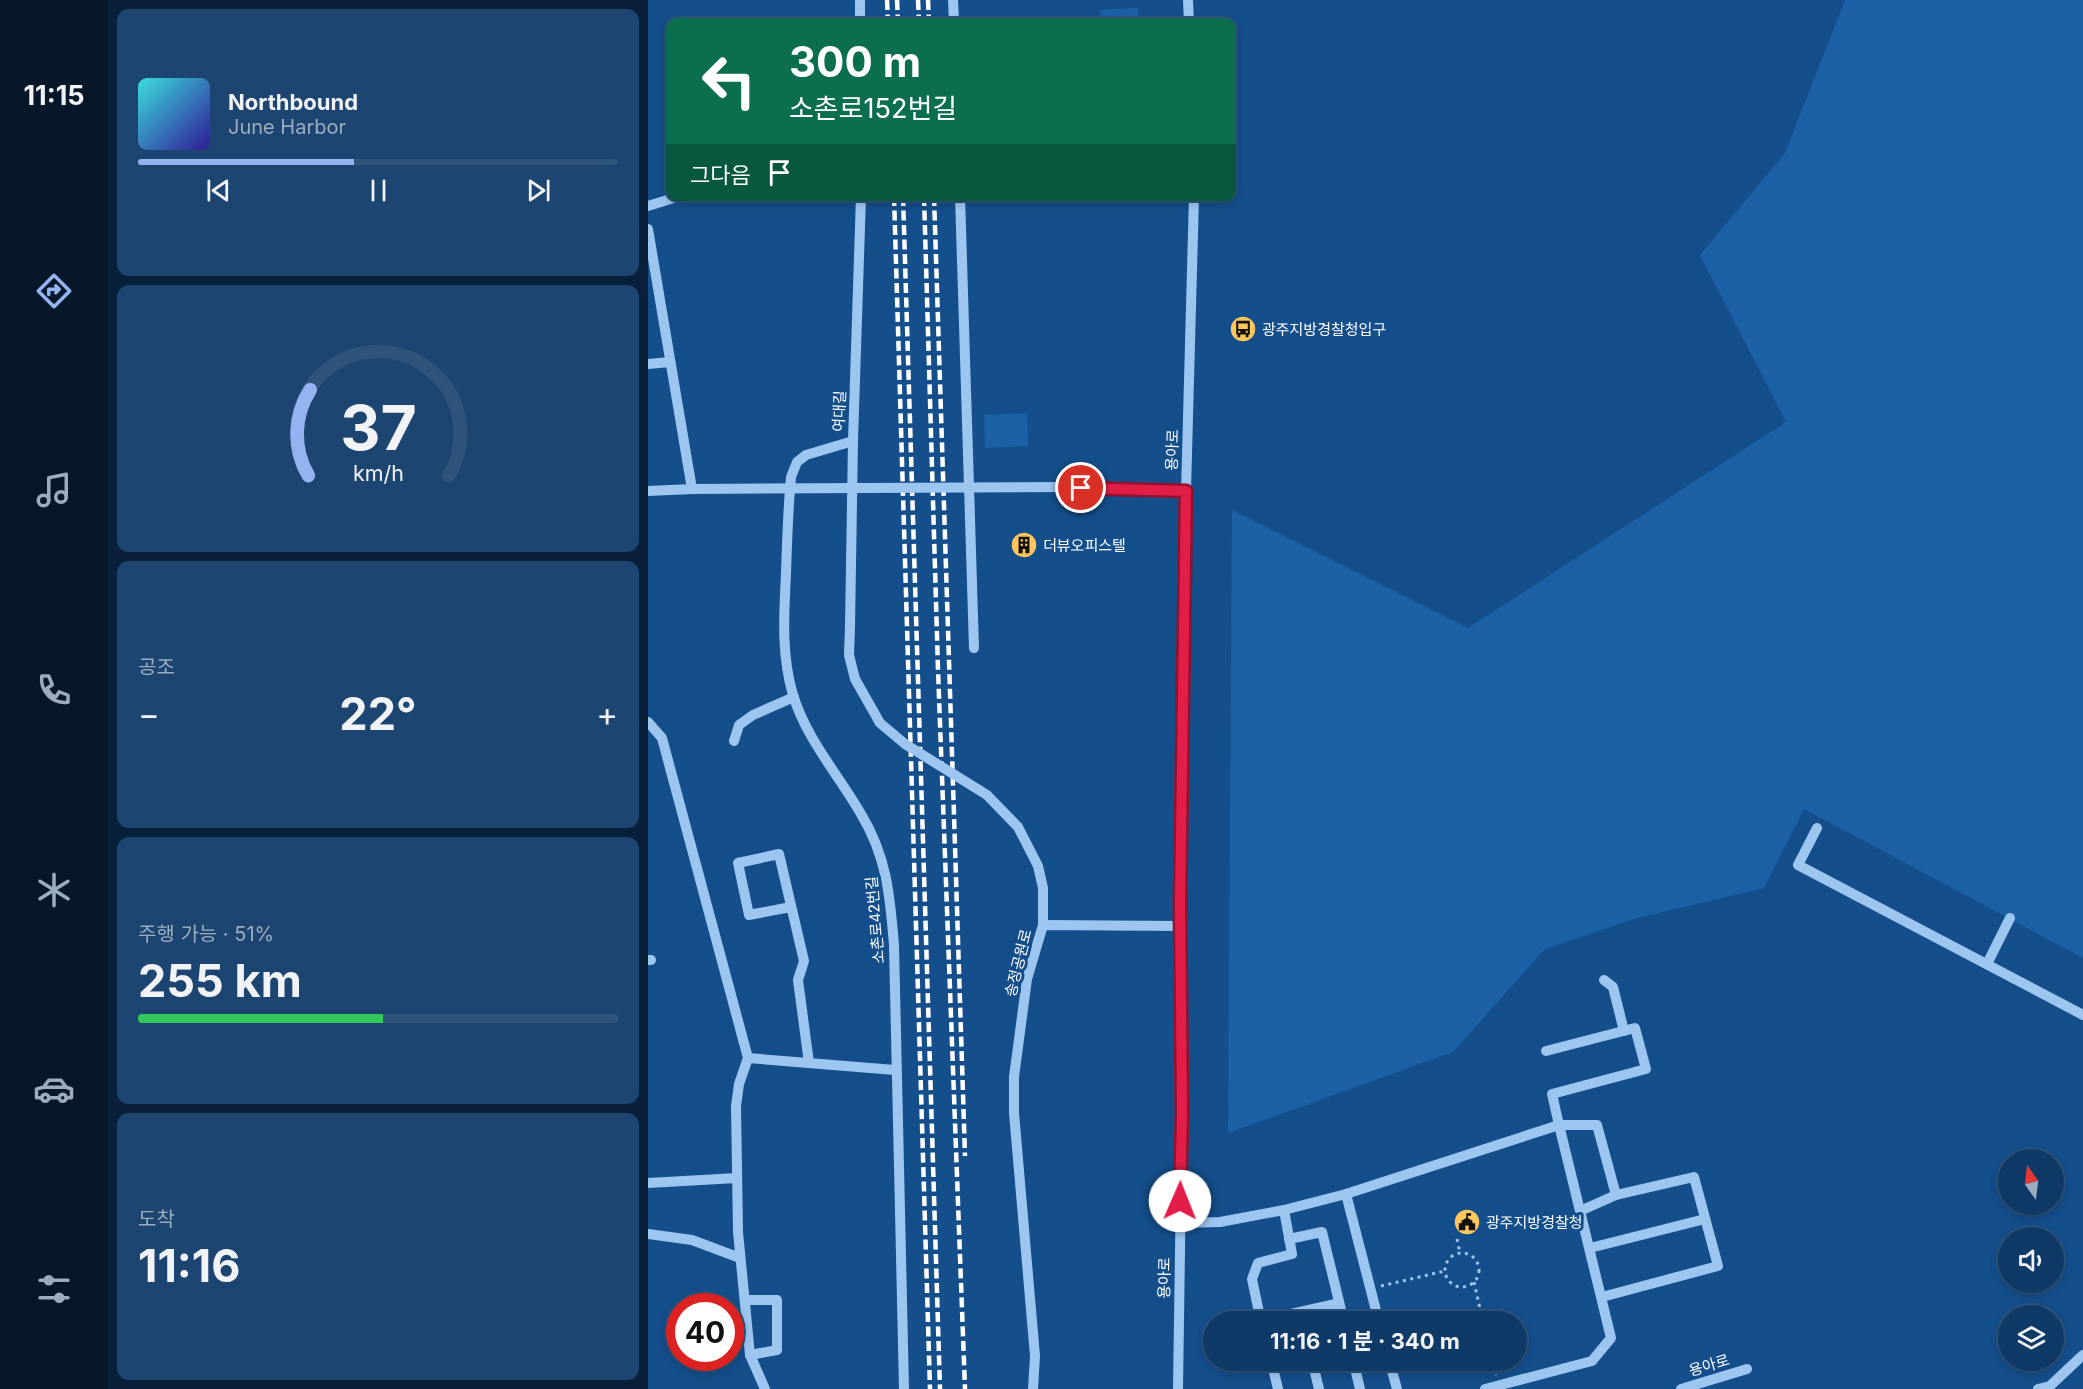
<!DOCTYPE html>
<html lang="ko">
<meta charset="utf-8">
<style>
:root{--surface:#0f3a68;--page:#1d4571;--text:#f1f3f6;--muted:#9badc0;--line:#2f547c;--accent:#95b2f1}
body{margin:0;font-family:Inter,"Noto Sans KR",sans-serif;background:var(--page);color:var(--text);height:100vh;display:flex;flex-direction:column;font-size:22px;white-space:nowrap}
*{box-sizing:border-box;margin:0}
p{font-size:20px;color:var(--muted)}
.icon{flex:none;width:33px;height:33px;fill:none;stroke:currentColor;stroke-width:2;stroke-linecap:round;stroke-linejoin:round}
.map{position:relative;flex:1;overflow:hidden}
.sheet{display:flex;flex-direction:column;gap:9px;padding:9px;background:#082039;width:540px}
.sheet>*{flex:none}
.banner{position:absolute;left:18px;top:18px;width:570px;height:183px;border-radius:12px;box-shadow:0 3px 9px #0003,0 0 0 2px var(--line);background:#0b6e4f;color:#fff;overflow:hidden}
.needle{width:39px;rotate:346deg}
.tools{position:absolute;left:1350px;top:1149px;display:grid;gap:12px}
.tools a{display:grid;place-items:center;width:66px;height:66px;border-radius:50%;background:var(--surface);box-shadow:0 3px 9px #0003,0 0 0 2px var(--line);font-size:30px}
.speed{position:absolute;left:18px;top:1293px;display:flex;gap:12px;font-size:30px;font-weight:700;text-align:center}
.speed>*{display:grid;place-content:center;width:78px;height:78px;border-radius:50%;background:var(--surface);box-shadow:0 3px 9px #0003,0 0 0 2px var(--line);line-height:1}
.speed .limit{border:9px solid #d22;background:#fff;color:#111}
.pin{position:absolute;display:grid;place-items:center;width:51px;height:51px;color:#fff;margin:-26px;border:3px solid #fff;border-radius:50%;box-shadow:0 2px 6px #0007}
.me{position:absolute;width:66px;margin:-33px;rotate:1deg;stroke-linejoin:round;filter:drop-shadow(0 0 4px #0008)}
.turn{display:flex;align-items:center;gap:21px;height:126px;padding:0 24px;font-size:27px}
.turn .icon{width:78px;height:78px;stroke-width:2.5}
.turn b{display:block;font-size:42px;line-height:51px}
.then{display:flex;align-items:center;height:57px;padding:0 24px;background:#0003;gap:12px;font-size:22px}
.big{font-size:45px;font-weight:700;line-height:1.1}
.sheet .card{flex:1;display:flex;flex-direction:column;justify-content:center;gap:9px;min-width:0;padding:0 21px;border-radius:12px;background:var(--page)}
.sheet .dial{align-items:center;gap:0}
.dial svg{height:156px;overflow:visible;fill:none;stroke:var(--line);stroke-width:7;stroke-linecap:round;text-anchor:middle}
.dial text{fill:var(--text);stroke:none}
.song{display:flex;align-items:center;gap:18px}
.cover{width:72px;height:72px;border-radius:9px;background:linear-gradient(135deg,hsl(180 70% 55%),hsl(250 70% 35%))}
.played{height:6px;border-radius:3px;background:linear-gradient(90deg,var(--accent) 45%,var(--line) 45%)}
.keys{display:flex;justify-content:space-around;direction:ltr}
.heat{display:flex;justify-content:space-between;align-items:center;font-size:33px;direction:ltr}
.charge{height:9px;border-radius:4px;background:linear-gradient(90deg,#34c759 51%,var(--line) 0)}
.trip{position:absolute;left:555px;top:1311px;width:324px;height:60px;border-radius:30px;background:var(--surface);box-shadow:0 3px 9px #0003,0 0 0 2px var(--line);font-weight:700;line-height:60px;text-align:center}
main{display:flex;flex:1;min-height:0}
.tab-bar{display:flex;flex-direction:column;width:108px;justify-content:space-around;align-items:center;background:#06172a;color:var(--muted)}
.tab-bar .icon{width:42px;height:42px}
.tab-bar .active{color:var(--accent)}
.tab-bar b{font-size:27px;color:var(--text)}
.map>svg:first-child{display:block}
</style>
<main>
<nav class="tab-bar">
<b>11:15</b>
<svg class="icon active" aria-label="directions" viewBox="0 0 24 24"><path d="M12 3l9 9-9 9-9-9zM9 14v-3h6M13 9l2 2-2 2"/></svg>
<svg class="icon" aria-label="music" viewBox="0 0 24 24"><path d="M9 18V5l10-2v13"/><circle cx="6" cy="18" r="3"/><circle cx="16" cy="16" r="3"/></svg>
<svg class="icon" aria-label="phone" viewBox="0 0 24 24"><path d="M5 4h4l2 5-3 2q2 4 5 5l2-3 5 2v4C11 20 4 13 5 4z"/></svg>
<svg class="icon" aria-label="climate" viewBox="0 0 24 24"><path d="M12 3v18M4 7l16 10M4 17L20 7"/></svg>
<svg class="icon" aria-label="car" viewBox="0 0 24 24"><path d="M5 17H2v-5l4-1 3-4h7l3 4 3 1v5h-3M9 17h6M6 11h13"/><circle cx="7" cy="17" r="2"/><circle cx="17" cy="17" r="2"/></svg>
<svg class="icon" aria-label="filters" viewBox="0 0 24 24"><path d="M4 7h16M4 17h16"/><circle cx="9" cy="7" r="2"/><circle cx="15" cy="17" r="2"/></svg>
</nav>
<section class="sheet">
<div class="card">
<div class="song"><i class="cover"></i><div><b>Northbound</b><p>June Harbor</p></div></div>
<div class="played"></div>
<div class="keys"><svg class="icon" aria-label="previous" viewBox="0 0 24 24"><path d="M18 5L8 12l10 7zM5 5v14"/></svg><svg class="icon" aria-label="pause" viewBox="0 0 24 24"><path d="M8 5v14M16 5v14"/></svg><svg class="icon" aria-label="next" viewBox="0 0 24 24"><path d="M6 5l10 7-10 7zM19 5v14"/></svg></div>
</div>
<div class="card dial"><svg viewBox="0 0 100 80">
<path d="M14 69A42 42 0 1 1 86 69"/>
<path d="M14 69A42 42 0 0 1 15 25" stroke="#95b2f1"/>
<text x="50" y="56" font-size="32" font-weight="700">37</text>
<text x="50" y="72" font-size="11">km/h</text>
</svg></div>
<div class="card"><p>공조</p>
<div class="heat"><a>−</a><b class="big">22°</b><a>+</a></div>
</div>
<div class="card"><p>주행 가능 · 51%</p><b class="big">255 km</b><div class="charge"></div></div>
<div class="card"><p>도착</p><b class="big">11:16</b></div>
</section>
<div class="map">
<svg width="1435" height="1389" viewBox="0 0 1435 1389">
<rect width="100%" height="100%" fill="#144e8b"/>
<g fill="#1c61a5">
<polygon points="1197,0 1435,0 1435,958 1156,809 1116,888 986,919 897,949 805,1052 580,1133 584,510 820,628 1138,422 1052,255 1137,153"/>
<polygon points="490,8 491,22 453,22 452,10"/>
<polygon points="379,413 380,446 337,448 336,415"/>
</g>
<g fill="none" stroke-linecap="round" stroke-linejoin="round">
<g stroke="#9cc6f0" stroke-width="3" stroke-dasharray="3 4.5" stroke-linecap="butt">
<polyline points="809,1239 812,1253"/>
<circle cx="814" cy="1270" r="17"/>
<polyline points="826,1282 835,1322"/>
<polyline points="733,1286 797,1271"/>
<polyline points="844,1360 848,1375"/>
</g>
<g stroke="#9cc6f0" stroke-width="10">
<polyline points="212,0 212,22"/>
<polyline points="305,0 306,22"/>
<polyline points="540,0 541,22"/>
<polyline points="312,196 326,648"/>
<polyline points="0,206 32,196"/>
<polyline points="0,229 44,489 0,491"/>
<polyline points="0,364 22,362"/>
<path d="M205,441L158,455L149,462L143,477C140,509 139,541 138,573C136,615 133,654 145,695C159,740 190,774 213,814C239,857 242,896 246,945L256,1389"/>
<polyline points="412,487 538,491"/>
<polyline points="202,626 205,441 213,196"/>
<polyline points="0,722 14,738 100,1058 91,1084 88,1106 90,1232 102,1355 117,1389"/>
<polyline points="86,741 91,725 105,715 146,697"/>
<polyline points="1169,828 1150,865 1435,1015"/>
<polyline points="143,907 101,915 90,863 131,854 156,961 150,980 161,1063"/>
<polyline points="0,960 3,960"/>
<polyline points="1339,964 1362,918"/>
<polyline points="956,980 965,987 976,1031"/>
<polyline points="898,1051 987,1028 998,1069 904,1094 911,1125 949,1125 968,1195"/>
<polyline points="100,1058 247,1070"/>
<polyline points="0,1183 89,1178"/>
<polyline points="698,1194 731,1322"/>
<polyline points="932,1211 968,1195 1046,1177 1070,1266 954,1297"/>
<polyline points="532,1223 572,1222 636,1210 698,1194 911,1125 963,1338 944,1361 837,1389"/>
<polyline points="0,1234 44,1240 92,1258"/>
<polyline points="641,1239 674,1232 696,1322"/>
<polyline points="942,1248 1057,1219"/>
<polyline points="97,1300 129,1300 129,1350 102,1355"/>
<polyline points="612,1321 691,1303"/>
<polyline points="613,1322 604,1279 610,1263 644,1254 636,1210"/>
<polyline points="623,1360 630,1389"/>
<polyline points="664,1360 671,1389"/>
<polyline points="705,1360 712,1389"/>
<polyline points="741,1360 749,1389"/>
<polyline points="385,1389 387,1356 366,1113 366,1077 379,979 395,925 532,926"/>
<polyline points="530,1389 534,1113 532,926 538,491 546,196"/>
<polyline points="1033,1389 1099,1369"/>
<polyline points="1390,1389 1402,1386 1435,1355"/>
</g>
<g stroke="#fff" stroke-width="4.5" stroke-dasharray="10 4.5" stroke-linecap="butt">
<polyline points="239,0 240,22"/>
<polyline points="249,0 250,22"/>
<polyline points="270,0 271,22"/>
<polyline points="280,0 281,22"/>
<polyline points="246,196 282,1389"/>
<polyline points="255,196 292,1389"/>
<polyline points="276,196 290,670 317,1389"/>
<polyline points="286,196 317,1156"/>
</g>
<g stroke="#9cc6f0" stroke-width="10">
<polyline points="44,489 412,487"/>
<polyline points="202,626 201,655 207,679 232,723 257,744 339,795 370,827 390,866 395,888 395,925"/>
</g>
</g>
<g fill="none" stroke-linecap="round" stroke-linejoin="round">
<defs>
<polyline id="route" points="433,488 538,491 532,903 534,1113 532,1201"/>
</defs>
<use href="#route" stroke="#92132f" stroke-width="15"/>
<use href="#route" stroke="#e11d48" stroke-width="10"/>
</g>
<defs>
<symbol id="bus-disc" viewBox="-11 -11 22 22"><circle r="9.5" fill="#ffc65b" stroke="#144e8b"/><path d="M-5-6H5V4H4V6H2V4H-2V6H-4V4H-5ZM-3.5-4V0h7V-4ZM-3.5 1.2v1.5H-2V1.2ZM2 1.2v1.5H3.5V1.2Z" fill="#111"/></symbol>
<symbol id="building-disc" viewBox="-11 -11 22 22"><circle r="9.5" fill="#ffc65b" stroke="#144e8b"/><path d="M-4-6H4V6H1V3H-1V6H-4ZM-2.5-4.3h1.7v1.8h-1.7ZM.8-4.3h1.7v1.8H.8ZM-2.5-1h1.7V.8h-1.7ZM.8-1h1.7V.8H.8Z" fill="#111"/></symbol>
<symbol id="civic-disc" viewBox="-11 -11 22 22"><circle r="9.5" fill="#ffc65b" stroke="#144e8b"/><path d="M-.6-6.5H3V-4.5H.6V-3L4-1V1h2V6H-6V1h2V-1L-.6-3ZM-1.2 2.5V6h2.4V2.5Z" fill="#111"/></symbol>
</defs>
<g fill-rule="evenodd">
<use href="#bus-disc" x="580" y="314" width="30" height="30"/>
<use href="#building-disc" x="361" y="530" width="30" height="30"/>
<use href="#civic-disc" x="804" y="1207" width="30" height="30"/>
</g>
<g text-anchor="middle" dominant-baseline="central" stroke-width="6" stroke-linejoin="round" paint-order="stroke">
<g font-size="15" fill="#fff" stroke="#144e8b" text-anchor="start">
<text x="614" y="329">광주지방경찰청입구</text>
<text x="395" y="545">더뷰오피스텔</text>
<text x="838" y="1222">광주지방경찰청</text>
</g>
<g font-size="15" fill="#fff" stroke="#144e8b">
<text transform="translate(191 411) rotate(-87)">여대길</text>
<text transform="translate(524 450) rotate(-88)">용아로</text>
<text transform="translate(227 920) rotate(-95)">소촌로42번길</text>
<text transform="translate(370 963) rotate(-76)">송정공원로</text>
<text transform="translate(516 1278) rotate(-89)">용아로</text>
<text transform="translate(1061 1365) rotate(-17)">용아로</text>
</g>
</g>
</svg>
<div class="tools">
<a><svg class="needle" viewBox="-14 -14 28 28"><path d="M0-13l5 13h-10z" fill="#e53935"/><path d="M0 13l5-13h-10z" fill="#9badc0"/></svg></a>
<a><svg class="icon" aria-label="sound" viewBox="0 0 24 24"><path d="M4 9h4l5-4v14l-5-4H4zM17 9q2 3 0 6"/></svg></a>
<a><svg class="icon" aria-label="layers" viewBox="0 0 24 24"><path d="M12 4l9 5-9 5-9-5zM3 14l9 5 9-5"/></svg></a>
</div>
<div class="speed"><div class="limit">40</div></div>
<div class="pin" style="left:433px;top:488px;background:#d93025"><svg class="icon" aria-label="arrive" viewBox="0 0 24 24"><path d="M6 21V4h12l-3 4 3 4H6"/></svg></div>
<svg class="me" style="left:532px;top:1201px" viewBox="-20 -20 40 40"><circle r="19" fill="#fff"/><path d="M0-13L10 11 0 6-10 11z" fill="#e11d48"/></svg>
<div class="trip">11:16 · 1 분 · 340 m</div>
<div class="banner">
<div class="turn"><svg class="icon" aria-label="left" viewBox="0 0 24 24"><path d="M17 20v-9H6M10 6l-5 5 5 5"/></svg><div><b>300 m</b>소촌로152번길</div></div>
<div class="then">그다음<svg class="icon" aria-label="arrive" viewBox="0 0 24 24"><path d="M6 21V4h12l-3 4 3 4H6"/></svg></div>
</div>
</div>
</main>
